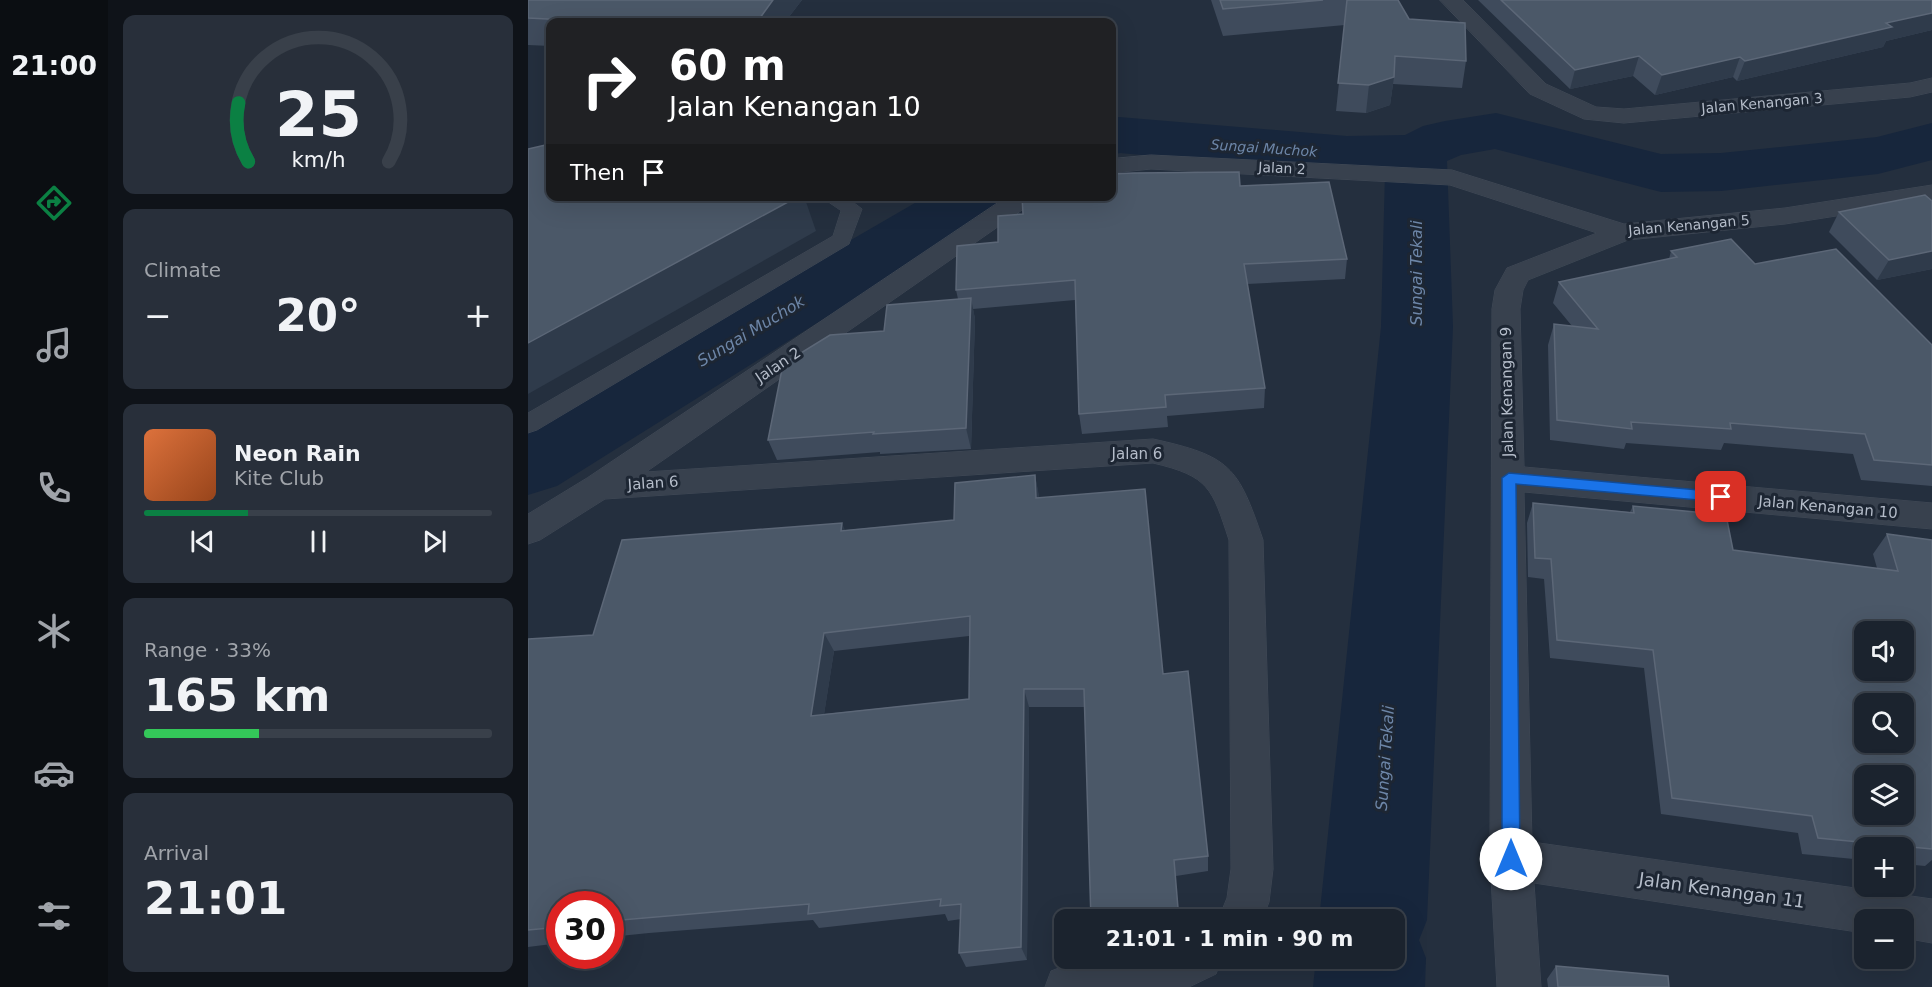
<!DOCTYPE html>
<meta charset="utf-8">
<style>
:root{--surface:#1b232e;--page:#282f3a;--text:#f1f3f6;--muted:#a0a4aa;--line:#39404a;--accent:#0b8043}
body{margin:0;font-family:"DejaVu Sans",sans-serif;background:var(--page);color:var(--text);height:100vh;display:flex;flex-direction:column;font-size:22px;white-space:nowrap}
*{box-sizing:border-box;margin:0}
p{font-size:20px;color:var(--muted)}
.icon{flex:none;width:33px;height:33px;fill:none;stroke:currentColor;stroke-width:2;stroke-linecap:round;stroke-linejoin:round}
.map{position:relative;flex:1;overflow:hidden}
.sheet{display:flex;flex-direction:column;gap:15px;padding:15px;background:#0f1319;width:420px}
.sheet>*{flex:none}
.banner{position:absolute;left:18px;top:18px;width:570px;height:183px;border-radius:12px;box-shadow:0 6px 24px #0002,0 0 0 2px var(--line);background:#202124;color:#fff;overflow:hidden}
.buttons{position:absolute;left:1326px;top:621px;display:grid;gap:12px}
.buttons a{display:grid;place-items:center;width:60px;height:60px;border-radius:12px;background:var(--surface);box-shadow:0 6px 24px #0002,0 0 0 2px var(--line);font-size:30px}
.speed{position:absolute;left:18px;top:891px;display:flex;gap:12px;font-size:30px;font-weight:700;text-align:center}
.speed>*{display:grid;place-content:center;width:78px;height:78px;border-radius:50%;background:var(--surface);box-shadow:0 6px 24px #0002,0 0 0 2px var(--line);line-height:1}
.speed .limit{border:9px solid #d22;background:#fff;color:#111}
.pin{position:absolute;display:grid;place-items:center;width:51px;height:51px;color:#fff;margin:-26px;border-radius:12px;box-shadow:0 3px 9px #0006}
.me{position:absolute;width:66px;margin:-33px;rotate:0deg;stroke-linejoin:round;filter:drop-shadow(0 0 4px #0008)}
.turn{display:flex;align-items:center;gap:21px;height:126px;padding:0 24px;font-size:27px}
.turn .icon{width:78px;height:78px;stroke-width:2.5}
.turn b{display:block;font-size:42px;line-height:51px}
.then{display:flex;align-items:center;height:57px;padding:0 24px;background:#0003;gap:12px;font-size:22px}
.big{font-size:45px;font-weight:700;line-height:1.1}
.sheet .widget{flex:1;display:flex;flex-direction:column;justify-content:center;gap:9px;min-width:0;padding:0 21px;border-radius:12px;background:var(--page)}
.sheet .dial{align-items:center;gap:0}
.dial svg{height:156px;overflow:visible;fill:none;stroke:var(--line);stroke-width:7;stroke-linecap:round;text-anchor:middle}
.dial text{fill:var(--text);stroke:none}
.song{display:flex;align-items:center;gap:18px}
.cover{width:72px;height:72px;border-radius:9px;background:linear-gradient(135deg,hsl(20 70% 55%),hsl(20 70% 35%))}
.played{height:6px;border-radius:3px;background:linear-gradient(90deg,var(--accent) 30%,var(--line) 30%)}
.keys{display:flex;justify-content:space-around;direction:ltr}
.heat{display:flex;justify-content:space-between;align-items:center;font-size:33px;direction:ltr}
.charge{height:9px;border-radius:4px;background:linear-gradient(90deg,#34c759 33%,var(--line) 0)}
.trip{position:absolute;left:526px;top:909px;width:351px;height:60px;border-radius:12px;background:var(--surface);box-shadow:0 6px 24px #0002,0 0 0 2px var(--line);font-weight:700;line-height:60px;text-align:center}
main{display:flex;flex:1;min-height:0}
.dock{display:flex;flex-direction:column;width:108px;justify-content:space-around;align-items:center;background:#0b0e12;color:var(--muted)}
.dock .icon{width:42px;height:42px}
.dock .active{color:var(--accent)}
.dock b{font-size:27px;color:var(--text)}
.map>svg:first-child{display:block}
</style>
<main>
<nav class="dock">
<b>21:00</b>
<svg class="icon active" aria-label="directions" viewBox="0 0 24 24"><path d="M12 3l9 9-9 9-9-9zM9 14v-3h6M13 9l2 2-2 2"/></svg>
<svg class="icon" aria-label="music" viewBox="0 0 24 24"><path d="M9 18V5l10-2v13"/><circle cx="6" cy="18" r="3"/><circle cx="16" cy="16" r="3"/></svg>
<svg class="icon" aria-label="phone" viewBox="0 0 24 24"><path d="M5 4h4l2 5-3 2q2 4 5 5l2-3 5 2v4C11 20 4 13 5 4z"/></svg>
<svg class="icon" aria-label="climate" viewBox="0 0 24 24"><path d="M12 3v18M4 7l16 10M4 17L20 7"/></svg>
<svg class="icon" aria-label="car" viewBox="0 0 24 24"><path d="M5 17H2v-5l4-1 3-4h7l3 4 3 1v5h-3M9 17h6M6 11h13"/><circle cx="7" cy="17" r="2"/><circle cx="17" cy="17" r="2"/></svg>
<svg class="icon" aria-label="filters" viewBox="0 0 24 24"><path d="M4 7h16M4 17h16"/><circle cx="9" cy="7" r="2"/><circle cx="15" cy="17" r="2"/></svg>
</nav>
<section class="sheet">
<div class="widget dial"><svg viewBox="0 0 100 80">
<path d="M14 69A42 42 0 1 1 86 69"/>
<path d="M14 69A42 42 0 0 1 9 39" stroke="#0b8043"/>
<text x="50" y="56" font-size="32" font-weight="700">25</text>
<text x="50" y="72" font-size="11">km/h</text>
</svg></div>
<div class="widget"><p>Climate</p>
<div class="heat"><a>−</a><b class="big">20°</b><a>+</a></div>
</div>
<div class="widget">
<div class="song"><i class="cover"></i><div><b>Neon Rain</b><p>Kite Club</p></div></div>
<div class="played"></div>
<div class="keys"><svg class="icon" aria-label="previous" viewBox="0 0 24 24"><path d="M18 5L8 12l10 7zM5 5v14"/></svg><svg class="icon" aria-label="pause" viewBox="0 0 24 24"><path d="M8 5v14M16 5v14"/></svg><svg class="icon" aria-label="next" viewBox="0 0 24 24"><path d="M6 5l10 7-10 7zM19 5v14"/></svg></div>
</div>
<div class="widget"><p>Range · 33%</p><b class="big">165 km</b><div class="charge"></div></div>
<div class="widget"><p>Arrival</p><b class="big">21:01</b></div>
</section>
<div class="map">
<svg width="1404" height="987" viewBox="0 0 1404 987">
<rect width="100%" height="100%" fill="#242f3e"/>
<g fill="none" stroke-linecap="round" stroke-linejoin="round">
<g fill="#17263c" fill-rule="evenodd">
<polygon points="968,113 1133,154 1193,153 1349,137 1404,123 1404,160 1350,174 1193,191 1133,192 967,149 933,155 919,161 925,327 899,920 891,940 898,958 897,987 785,987 788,958 867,958 867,920 791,920 853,327 857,172 819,174 592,153 584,155 584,119 591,117 819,136 877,135 895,126 917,121"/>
<polygon points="399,196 478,196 469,210 29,486 0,495 0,427"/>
</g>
<defs>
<polygon id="service" points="292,196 317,196 334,209 321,244 9,430 0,433 0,413 305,236 313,211"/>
<g id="minor">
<polygon points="912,0 935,0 1018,84 1068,107 1096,109 1382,83 1404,78 1404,92 1382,97 1096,123 1056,119 1002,94"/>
<polygon points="623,155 924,170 1096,224 1257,208 1404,185 1404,201 1257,224 1100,240 1000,280 995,290 992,309 996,467 1404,503 1404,529 996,492 1004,842 1404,899 1404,943 1376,938 1376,920 1336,920 1336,933 1006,883 1013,987 969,987 962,859 964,309 967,290 979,268 1069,233 922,185 623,169 584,173 584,159"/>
<path d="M480,196H511L507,201L118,472L625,439C702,456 710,466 735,540L745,869L741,902L734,920H690L699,898L703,869L701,540C684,488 681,476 625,463L77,499L12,540L0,544V514L59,478Z"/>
<polygon points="582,958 694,958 688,974 661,987 517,987 523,971 539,965"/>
</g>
</defs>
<use href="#service" stroke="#414a57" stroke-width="1"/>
<use href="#minor" stroke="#414a57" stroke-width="1"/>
<use href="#service" fill="#38414e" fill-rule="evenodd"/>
<use href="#minor" fill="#38414e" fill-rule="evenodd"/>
</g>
<g fill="#3f4b5c" fill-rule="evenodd">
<polygon points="0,0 274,0 257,22 22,22 22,46 0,45"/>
<polygon points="683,0 870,0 881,19 938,61 934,88 865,84 862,105 838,113 808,111 817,25 695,36"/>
<polygon points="950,0 1404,0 1404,30 1358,41 1355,47 1209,81 1205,77 1127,95 1105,76 1042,89"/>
<polygon points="712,186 819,259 817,279 719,284 737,388 736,408 639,416 640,427 554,434 551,414 547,300 445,309 447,319 443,449 352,454 352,452 249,460 240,440 356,331 430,299 428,290 495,214"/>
<polygon points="1404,201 1404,269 1349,280 1301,232 1311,212"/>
<polygon points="1143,251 1227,264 1404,345 1404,486 1333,480 1325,454 1196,443 1193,450 1098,443 1096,449 1022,440 1020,345 1026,324 1044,326 1025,303 1031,282 1141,259"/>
<path d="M507,475L511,498L635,674L680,856V871L648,876L556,707H501L499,960L438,967L431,953L433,919L420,921L417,914L291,928L285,920L121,933L82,937V904H32V943L0,947V639L65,635L317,530L426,520ZM441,636V699L296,714L306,651Z"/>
<polygon points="1005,503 1102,512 1105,506 1205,550 1349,568 1345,554 1359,534 1404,540 1404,860 1397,866 1376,864 1376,848 1336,848 1336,860 1274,854 1270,833 1133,814 1116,668 1022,658 1016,579 1000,577 999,523"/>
<polygon points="1028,966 1141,987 1020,987 1019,979"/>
</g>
<g fill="#2f3b4b">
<polygon points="245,0 274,0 257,22 229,22"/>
<polygon points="1404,13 1404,30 1358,41 1355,47 1209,81 1217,61 1358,23"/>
<polygon points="1111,56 1105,76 1042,89 1047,70"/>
<polygon points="1212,57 1205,77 1127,95 1134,75"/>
<polygon points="866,77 862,105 838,113 841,85"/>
<polygon points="271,196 276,196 288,231 0,394 0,343"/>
<polygon points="1404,251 1404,269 1349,280 1361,260"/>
<polygon points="443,298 447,319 443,449 438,428"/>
<polygon points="507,475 511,495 512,518 508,498"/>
<polygon points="314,523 322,542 313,531"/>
<polygon points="296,633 306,651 293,734 283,716"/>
<polygon points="496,689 501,707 499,960 493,947"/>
</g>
<g fill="#4b5868" stroke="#5c6777" stroke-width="1.5" fill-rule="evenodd">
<polygon points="0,0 245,0 229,22 78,22 0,18"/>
<polygon points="692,0 795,0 695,9"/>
<polygon points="819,0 870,0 881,19 937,23 938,61 867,56 866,77 841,85 810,83"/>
<polygon points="973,0 1404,0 1404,13 1358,23 1364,27 1217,61 1212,57 1134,75 1111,56 1047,70"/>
<polygon points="22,144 22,196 271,196 0,343 0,149"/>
<polygon points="711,172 712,186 801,182 819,259 716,264 737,388 637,395 638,407 551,414 547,280 428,290 429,246 470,242 470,216 495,214 494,196 584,196 584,174 606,173"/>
<polygon points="1397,195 1404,201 1404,251 1361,260 1311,212"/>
<polygon points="1203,239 1227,264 1308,249 1404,345 1404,465 1346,460 1337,434 1202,423 1203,429 1103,422 1104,429 1029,420 1026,324 1070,329 1031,282 1149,257 1143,251"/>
<polygon points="443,298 438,428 345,434 346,432 240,440 255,364 302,335 356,331 359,305"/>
<path d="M507,475L508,498L617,489L635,674L660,671L680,856L646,860L651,920H563L556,689H496L493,947L431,953L433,904L412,906L413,899L280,914L281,904L82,921V904H32V927L0,930V639L65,635L94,540L314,523L313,531L426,520L427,483ZM442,616L441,699L283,716L296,633Z"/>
<path d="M1005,503L1106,513L1105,506L1198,515L1205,550L1370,571L1359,534L1404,540V849L1290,838L1284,816L1144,798L1125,650L1029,640L1023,559L1007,558ZM1336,632H1376V670H1336ZM1336,704H1376V742H1336ZM1336,776H1376V814H1336Z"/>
<polygon points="1028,966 1140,976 1141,987 1030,987"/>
</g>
<polygon fill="#1a73e8" stroke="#114b97" stroke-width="1.5" points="981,473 1193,492 1199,497 1193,502 988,484 992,859 989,865 983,867 977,865 974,859 974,478"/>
<g text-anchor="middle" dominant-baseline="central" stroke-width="6" stroke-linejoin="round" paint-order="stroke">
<g font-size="14" fill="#b4bcc9" stroke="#1d2633">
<text transform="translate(1234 103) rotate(-5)">Jalan Kenangan 3</text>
<text transform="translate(754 168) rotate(3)">Jalan 2</text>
<text transform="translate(1161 225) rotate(-5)">Jalan Kenangan 5</text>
</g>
<g font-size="14" font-style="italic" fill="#6d86a8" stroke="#1d2633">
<text transform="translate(736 148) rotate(4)">Sungai Muchok</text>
</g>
<g font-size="15" fill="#b4bcc9" stroke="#1d2633">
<text transform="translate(250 365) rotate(-34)">Jalan 2</text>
<text transform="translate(979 392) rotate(-91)">Jalan Kenangan 9</text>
<text x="609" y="454">Jalan 6</text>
<text transform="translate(125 483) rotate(-4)">Jalan 6</text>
<text transform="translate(1300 507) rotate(5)">Jalan Kenangan 10</text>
</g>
<g font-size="16" font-style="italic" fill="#6d86a8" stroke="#1d2633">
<text transform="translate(888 273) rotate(-90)">Sungai Tekali</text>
<text transform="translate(223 331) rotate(-31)">Sungai Muchok</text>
<text transform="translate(857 758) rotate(-86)">Sungai Tekali</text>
</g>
<g font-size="18" fill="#b4bcc9" stroke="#1d2633">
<text transform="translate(1194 890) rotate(8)">Jalan Kenangan 11</text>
</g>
</g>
</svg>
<div class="buttons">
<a><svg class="icon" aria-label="sound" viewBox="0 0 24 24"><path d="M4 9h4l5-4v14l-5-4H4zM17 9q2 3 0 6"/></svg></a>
<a><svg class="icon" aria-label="search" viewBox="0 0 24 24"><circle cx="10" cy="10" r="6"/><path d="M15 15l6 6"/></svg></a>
<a><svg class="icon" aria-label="layers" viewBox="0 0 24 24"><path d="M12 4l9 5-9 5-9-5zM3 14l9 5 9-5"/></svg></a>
<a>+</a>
<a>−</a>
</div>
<div class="speed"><div class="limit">30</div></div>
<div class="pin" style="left:1193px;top:497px;background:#d93025"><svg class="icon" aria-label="arrive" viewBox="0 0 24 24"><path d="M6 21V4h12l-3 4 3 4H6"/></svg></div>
<svg class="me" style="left:983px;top:859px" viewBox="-20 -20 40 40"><circle r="19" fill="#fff"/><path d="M0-13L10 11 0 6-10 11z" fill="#1a73e8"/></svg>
<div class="trip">21:01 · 1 min · 90 m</div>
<div class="banner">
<div class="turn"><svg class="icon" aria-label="right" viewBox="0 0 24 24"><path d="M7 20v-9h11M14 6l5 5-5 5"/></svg><div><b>60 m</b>Jalan Kenangan 10</div></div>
<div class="then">Then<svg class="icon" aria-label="arrive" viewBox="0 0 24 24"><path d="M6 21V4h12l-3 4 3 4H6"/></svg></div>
</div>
</div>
</main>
